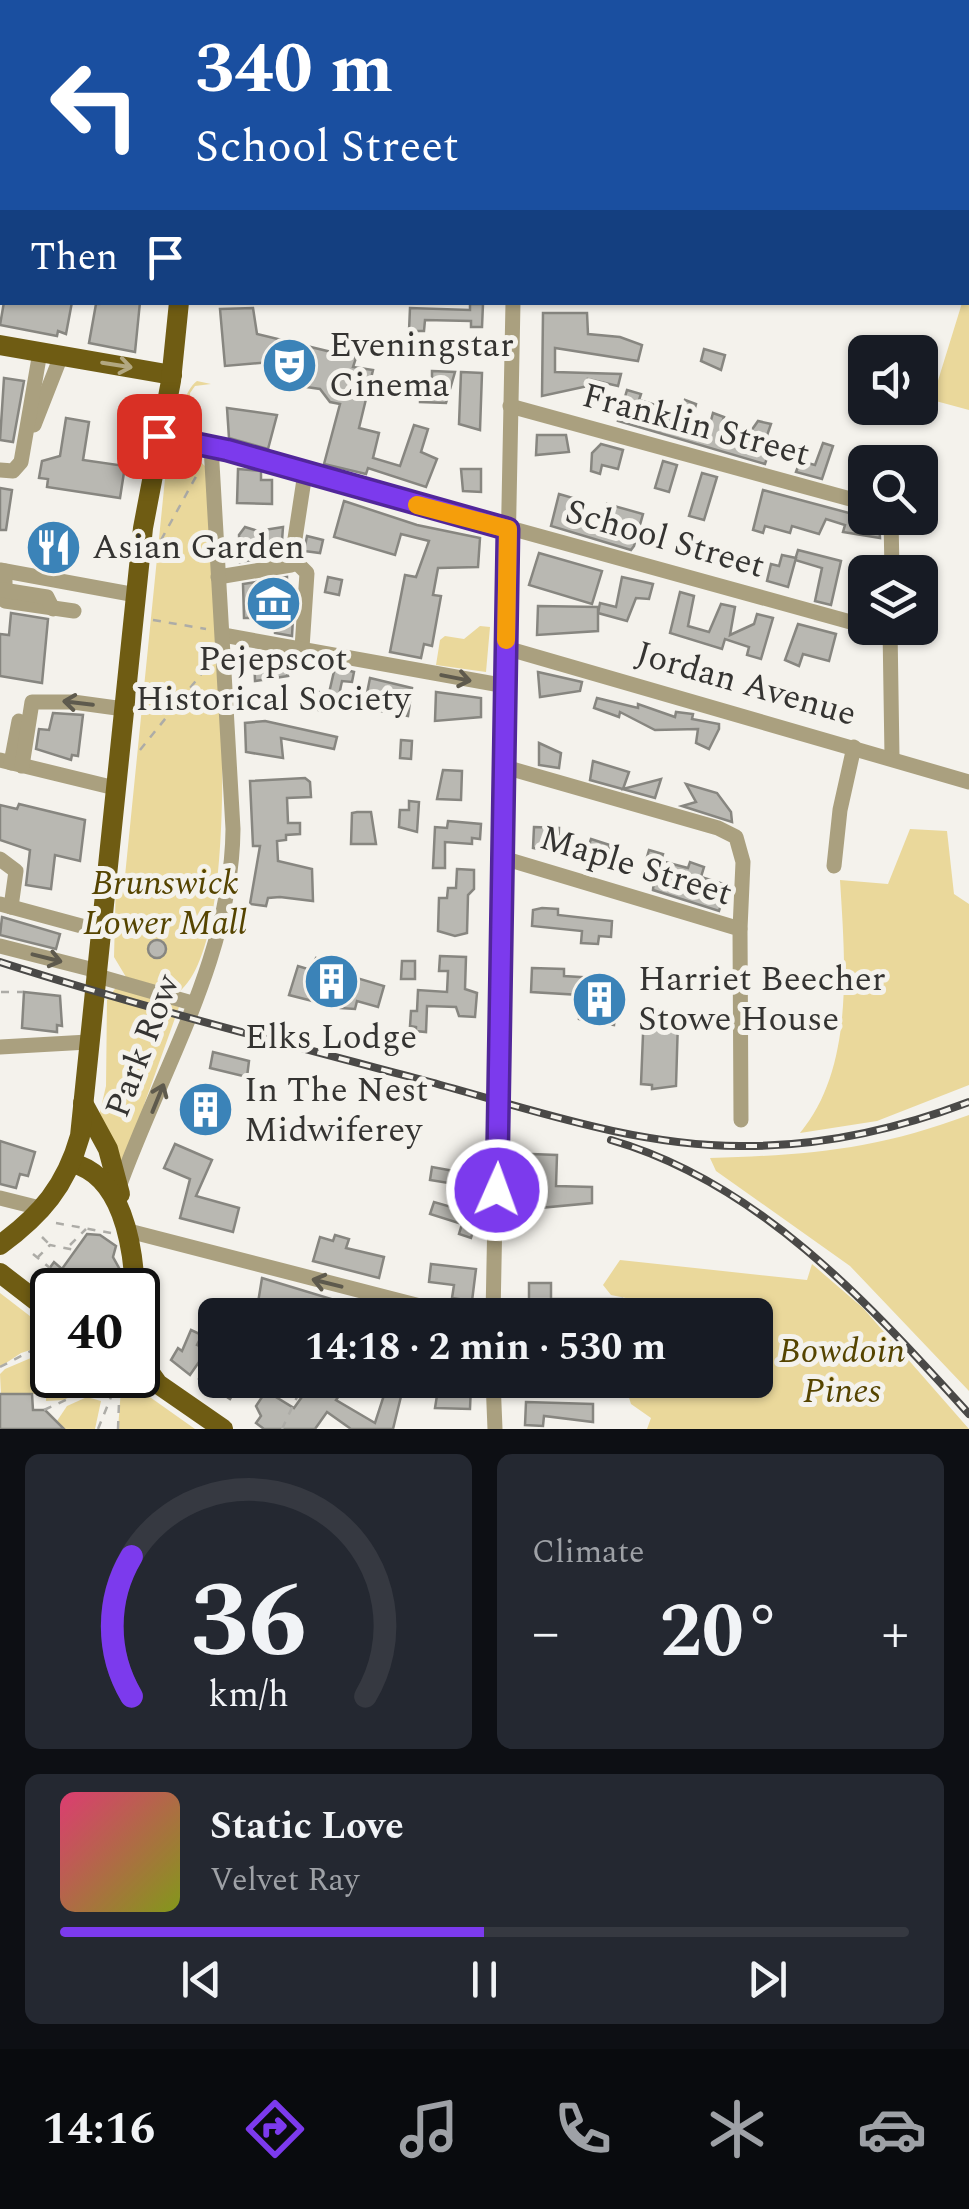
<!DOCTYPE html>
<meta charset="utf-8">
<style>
:root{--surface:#171b24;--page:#242831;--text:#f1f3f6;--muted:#9ea1a6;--line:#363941;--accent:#7c3aed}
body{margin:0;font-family:Spectral,serif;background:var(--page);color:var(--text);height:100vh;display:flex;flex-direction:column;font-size:38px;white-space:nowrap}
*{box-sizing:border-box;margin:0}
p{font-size:32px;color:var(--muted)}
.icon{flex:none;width:55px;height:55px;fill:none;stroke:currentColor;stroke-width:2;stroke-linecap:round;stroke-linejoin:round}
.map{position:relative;height:1429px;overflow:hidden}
.sheet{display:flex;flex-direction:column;gap:25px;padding:25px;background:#0d0f14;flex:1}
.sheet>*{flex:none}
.top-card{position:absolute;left:0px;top:0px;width:970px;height:305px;box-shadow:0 2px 8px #0004;background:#1a4fa0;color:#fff;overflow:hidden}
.buttons{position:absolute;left:848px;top:335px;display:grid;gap:20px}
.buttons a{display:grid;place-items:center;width:90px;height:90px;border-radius:15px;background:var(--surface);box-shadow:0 2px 8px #0004;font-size:50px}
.speed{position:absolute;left:30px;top:1268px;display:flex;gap:20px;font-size:50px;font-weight:700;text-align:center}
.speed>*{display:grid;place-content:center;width:130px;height:130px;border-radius:50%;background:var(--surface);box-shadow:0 2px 8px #0004;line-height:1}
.speed .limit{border:5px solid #111;border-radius:15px;background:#fff;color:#111}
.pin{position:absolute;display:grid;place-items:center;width:85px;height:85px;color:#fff;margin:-42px;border-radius:20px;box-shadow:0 5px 15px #0006}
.me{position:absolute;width:110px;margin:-55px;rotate:2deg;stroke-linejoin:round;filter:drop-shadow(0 0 8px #0008)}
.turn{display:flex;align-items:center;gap:35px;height:210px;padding:0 30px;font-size:45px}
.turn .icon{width:130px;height:130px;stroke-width:2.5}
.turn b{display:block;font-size:70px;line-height:85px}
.then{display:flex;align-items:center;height:95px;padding:0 30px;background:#0003;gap:20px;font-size:38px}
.big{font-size:75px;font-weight:700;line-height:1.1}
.sheet .card{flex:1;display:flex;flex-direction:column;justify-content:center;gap:15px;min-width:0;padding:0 35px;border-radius:15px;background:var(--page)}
.sheet .dial{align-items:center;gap:0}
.dial svg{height:260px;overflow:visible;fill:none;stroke:var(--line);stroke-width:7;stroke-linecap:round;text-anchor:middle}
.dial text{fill:var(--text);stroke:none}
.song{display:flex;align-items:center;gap:30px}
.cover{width:120px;height:120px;border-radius:15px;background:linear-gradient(135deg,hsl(340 70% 55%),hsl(70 70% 35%))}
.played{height:10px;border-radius:5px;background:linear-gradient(90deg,var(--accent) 50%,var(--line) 50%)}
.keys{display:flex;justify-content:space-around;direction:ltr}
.heat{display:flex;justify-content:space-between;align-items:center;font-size:55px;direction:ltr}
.sheet .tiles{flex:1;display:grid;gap:25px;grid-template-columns:1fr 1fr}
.card:last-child{grid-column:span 2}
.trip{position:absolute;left:198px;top:1298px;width:575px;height:100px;border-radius:15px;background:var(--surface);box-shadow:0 2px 8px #0004;font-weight:700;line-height:100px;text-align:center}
.menu{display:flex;height:160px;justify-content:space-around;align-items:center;background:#090b0e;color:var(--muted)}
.menu .icon{width:70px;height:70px}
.menu .current{color:var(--accent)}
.menu b{font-size:45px;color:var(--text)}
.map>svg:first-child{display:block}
</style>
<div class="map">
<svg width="969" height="1429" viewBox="0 0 969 1429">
<rect width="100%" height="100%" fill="#f4f2ec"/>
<g fill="#ead89b">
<polygon points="969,278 969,410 932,400 962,303 968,302"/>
<path d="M197,381L211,384L195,386L190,393L192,430L187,434C175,421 184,391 197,381Z"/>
<path d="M192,454L206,467C212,564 252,932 179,992L126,977L114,957L116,880L125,876L166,469L174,455Z"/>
<polygon points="480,626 490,627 486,672 436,665 440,640 445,636 464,639"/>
<path d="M910,829L947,831L954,894L969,904V1085L877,1121L800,1133C855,1067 845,962 840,880L888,884Z"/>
<polygon points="117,986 179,1007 144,1105 145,1120 122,1165 99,1116 106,1086 107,1000"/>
<path d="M969,1115V1391L850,1266L716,1171L710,1158C810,1155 874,1150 969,1115Z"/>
<polygon points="620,1260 807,1280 812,1264 863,1308 969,1429 647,1429 651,1418 631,1404 625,1385 629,1380 755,1380 755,1315 662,1315 645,1302 611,1295 603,1285"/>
<polygon points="0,1293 52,1333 52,1343 21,1353 0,1367"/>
<polygon points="52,1349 52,1375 108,1376 64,1400 46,1401 46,1394 1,1394 0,1374 5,1369"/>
<polygon points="126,1382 130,1383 195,1429 118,1429 121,1389"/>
<polygon points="87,1397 101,1401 95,1429 64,1429 57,1421 67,1406"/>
</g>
<g fill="#b9b8b2" stroke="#878680" stroke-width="2.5">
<polygon points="4,302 72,302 66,334 58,331 57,336 0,325"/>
<polygon points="140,302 135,352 89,343 96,304"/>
<polygon points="470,304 483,304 482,327 471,327 471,321 425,320 424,331 409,331 410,308 470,310"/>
<polygon points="253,308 257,334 356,358 353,367 373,370 359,428 379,433 373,458 400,466 414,425 428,429 421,452 437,459 426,487 368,468 366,474 324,464 340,404 330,402 320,389 271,382 270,362 225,366 220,309"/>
<polygon points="543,313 587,313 588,334 620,337 642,345 638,361 555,348 555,372 621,374 618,386 588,379 588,386 542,396"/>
<polygon points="704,349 725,355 721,370 701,361"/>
<polygon points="432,371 455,372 446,403 420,402 420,387 432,387"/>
<polygon points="461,372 482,373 480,430 459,424"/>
<polygon points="4,378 24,381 13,442 0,440"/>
<polygon points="627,390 641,394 639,400 682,413 685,400 696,404 692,419 710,424 713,413 724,417 722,422 751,431 758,421 771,424 763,447 769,452 765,464 618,421"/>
<polygon points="227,408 277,415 268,449 229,438"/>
<polygon points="66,418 89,422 83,460 125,466 120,498 47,487 48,479 39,478 42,461 60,456"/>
<polygon points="537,435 566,435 569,452 536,455"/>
<polygon points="823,443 833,446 822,479 796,472 800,461 815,465"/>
<polygon points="601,444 623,450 618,469 602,465 600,474 591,471 592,453"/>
<polygon points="663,461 677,465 669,492 655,488"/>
<polygon points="238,469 261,471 261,480 272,480 272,504 237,503"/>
<polygon points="461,469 481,469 481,492 463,491"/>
<polygon points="702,473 717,477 704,520 689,516"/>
<polygon points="0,488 12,490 6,530 0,530"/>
<polygon points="763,490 879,521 880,538 843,532 845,525 826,519 819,534 792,526 790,533 765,526 763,533 753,530"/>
<polygon points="559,494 580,500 575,518 595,524 597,518 603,520 607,504 643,514 634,546 631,550 551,526"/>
<polygon points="344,501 417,525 480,538 478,567 438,568 433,595 441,596 432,646 424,644 421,658 390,652 405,575 416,577 429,541 401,534 395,555 334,537"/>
<polygon points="245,527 258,531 283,527 281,555 240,562 239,535"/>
<polygon points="38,535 71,538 67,566 36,560"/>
<polygon points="307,536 323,540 320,553 304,551"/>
<polygon points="798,550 841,561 831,605 815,601 822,568 795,560"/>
<polygon points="539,553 602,571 592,604 529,585"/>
<polygon points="782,555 796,558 788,587 767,581 771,564 779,566"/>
<polygon points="287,577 287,598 294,599 292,636 275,633 274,618 244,618 243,584"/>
<polygon points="328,577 342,580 339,595 325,592"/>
<polygon points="622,577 653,584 649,599 636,598 627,621 598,613 600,603 616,607"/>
<polygon points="680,592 694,596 688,626 709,632 721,604 735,607 730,635 754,624 757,614 773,618 761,659 747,655 749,647 725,639 722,649 670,633"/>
<polygon points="538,606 598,607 598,631 537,635"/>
<polygon points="11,613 48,619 42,683 0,676 0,634 9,635"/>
<polygon points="798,624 836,634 829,661 803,654 799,666 785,660"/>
<polygon points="254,656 282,657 288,676 255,681"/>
<polygon points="335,667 354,672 352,682 342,681 339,695 329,693"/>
<polygon points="538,672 582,682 580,691 540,697"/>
<polygon points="370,678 412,688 408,716 364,708"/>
<polygon points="315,691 326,694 322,711 311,708"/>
<polygon points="436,692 481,698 481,717 435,721"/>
<polygon points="597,698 638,708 638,704 675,717 676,712 693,714 692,719 719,724 719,729 709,749 696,743 698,729 655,730 620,712 619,717 594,708"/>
<polygon points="53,713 83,715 78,756 72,755 71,760 36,749 39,729 49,730"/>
<polygon points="265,721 337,737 334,749 281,738 283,758 246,752 245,723"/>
<polygon points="401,740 412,741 411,759 400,758"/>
<polygon points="539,743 561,753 559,768 539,765"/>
<polygon points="593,761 629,772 623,789 661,779 655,798 590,780"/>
<polygon points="443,770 462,771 461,800 437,799"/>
<polygon points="305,778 310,782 311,797 287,798 288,823 300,823 300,834 286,835 286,840 277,841 278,861 312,869 313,901 280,897 268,898 266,906 250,904 260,846 253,846 250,781"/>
<polygon points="686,784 717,793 731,812 732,822 682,806 696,802"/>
<polygon points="409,801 419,802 417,832 399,827 400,810 409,810"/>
<polygon points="19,804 85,820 80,861 55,855 51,889 26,885 30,850 0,840 0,805 17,809"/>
<polygon points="357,812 371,812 376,844 351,844 352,813"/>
<polygon points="448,821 481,824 480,839 472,838 472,844 445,842 445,868 433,868 435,827 447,828"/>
<polygon points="534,827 559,828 558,853 533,848"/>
<polygon points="591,839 610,845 604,864 585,857"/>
<polygon points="649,850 663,854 661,861 688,868 690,862 704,867 701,877 727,885 719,911 653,890 655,867 645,864"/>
<polygon points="457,869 474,870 474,889 468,895 467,933 455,936 438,931 439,898 447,898 448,888 456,888"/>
<polygon points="542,908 558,909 558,915 612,921 611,937 599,936 598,944 581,943 582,931 532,926 533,910"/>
<polygon points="2,917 60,934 56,949 0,935"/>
<circle cx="157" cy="949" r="9"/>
<polygon points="440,956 466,957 465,989 477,993 475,1017 459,1016 456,1007 427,1006 426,1032 416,1031 416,1027 410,1026 411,1011 417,1011 418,990 447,992 448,971 439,971"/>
<polygon points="316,958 328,961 326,969 384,986 378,1007 357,1001 355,1009 340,1008 289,995 298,966 311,970"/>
<polygon points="402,961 415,961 415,979 401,979"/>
<polygon points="532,968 564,969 564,976 596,978 596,984 618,989 614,1025 579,1019 580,995 531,992"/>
<polygon points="24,992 60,996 62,1026 57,1025 57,1032 22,1028"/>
<polygon points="666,1009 670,1019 678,1020 676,1086 652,1089 652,1085 641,1084 644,1010"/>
<polygon points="213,1052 249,1061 247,1077 210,1068"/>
<polygon points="197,1098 218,1105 213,1123 192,1116"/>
<polygon points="0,1141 35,1152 28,1176 20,1174 16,1188 0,1184"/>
<polygon points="175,1144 212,1160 196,1196 239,1208 233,1232 180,1218 190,1179 164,1168"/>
<polygon points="531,1154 557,1155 556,1186 592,1187 592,1203 528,1209"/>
<polygon points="432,1167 476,1175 469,1213 478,1215 471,1238 459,1234 462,1224 430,1214 434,1202 451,1207 455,1184 430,1180"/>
<polygon points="87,1234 100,1235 116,1246 113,1257 119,1268 111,1280 121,1290 47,1290 55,1280 46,1273 54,1262 62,1269"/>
<polygon points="335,1235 349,1239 346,1248 384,1257 379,1278 313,1261 320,1237 333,1241"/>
<polygon points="431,1264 476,1269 472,1301 452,1298 454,1285 429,1282"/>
<polygon points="262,1278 338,1301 334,1315 256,1315"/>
<polygon points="529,1283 551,1283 551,1299 622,1299 623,1315 602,1315 602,1309 529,1310"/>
<polygon points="191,1330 202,1335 197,1345 201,1347 199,1362 190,1375 171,1360 178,1348 182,1351"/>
<polygon points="201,1380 242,1380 230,1399"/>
<polygon points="314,1380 329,1380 327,1384 341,1393 336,1400 375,1423 386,1389 364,1380 405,1380 393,1429 351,1429 327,1412 315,1429 264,1429 256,1423 261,1416 256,1406 266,1391 294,1408"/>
<polygon points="439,1383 471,1384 470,1409 435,1408"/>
<polygon points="0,1394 32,1394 33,1410 45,1410 64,1429 0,1429"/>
<polygon points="526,1402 593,1404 593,1422 544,1416 543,1426 525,1425"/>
</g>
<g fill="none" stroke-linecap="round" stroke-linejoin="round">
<g stroke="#adaca7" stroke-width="2.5" stroke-dasharray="8 8" stroke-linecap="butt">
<polyline points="130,0 151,2"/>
<polyline points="161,540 198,473"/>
<polyline points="153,620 206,629"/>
<polyline points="140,750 207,667"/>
<polyline points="1,992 23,992"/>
<polyline points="56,1223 111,1233"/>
<polyline points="42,1237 50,1245"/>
<polyline points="70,1245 86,1229"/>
<polyline points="33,1254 50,1268"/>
<polyline points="37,1258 50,1245 75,1250"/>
<polyline points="42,1287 50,1277"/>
<polyline points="0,1367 52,1340"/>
<polyline points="44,1410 120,1375"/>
<polyline points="98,1429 120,1375"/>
<polyline points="118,1429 120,1376"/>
<polyline points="282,1429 305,1380"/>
</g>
<g stroke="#aaa07f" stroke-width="15">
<polyline points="105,2 106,0"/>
<polyline points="518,2 518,0"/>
<polyline points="947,2 948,0"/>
<polyline points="0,49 2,50"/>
<polyline points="0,171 2,173"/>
<polyline points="510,406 865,503"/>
<polyline points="34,425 61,356"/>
<polyline points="159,436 227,450 865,626"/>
<polyline points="0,470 13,471 21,462 40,352"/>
<polyline points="891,518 892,572"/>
<polyline points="294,560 307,573 302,648"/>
<polyline points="0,570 136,595"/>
<polyline points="5,571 5,601 74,611"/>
<polyline points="218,577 291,565 305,473"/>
<polyline points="3,590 47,597 53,609"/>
<polyline points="890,628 892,757"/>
<polyline points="223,635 506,686"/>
<polyline points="506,648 969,782"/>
<polyline points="0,760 115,788"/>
<polyline points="11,763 19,721"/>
<polyline points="22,766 32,702 73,702 124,709"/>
<polyline points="505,767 718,828 736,837 743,862 740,929"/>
<polyline points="503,858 740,929 741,1120"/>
<polyline points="0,859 16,871 11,907"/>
<polyline points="834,866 840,810 854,747"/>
<polyline points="0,904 100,931"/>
<polyline points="0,946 94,970"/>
<polyline points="94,975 192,1003"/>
<polyline points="0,1047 88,1042"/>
<path d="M119,1187C161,1070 232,956 233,829L211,446"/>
<polyline points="0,1198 44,1209"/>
<polyline points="125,1230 455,1315"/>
<polyline points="493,1315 513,302"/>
<polyline points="493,1380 495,1429"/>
</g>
<g stroke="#6f5c13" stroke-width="20">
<polyline points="202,2 203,0"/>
<polyline points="0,345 172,375"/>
<polyline points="83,1103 108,1149 120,1194"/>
<path d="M71,1163C122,1174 133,1245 135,1290"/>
<path d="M0,1245C41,1215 66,1186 80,1136L143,528L171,381L179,302"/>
<polyline points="0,1273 52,1313"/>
<polyline points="138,1356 158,1384 223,1429"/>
</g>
<defs>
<g id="rail">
<path d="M0,962C141,1007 286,1044 430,1082C530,1109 635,1146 740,1146C820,1147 895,1130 969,1102"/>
<path d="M611,1140C760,1183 868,1303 969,1414"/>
</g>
</defs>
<use href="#rail" stroke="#4a4947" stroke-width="8"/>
<use href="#rail" stroke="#f4f2ec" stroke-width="4" stroke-dasharray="11" stroke-linecap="butt"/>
</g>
<defs><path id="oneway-shaft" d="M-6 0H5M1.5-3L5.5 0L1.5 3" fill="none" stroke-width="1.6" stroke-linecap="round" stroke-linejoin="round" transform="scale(2.5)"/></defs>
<use stroke="#b2a780" href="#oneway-shaft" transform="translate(117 365) rotate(9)"/>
<g stroke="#5e5a4d">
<use href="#oneway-shaft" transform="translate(456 678) rotate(11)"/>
<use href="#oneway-shaft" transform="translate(78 703) rotate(-173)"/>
<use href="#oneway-shaft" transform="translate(47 958) rotate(14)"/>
<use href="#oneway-shaft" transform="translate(158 1098) rotate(-68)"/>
<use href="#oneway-shaft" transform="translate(327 1283) rotate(-166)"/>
</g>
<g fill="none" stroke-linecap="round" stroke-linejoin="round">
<defs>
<polyline id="route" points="159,436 227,450 508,529 497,1190"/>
</defs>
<use href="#route" stroke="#51269a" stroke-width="25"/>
<use href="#route" stroke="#7c3aed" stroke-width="18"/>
<polyline stroke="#f59e0b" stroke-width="18" points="417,505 508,529 506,640"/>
</g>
<defs>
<symbol id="theatre-disc" viewBox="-11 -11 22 22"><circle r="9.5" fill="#3b83b8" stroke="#f4f2ec"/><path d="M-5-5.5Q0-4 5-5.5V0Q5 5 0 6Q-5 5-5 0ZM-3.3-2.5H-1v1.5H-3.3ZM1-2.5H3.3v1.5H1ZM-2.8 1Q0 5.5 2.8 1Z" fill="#fff"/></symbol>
<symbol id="restaurant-disc" viewBox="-11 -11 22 22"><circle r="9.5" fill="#3b83b8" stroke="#f4f2ec"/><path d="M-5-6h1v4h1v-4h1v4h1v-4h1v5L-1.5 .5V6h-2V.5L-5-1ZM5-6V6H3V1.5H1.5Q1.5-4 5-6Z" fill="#fff"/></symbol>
<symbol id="museum-disc" viewBox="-11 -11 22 22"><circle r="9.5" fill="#3b83b8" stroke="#f4f2ec"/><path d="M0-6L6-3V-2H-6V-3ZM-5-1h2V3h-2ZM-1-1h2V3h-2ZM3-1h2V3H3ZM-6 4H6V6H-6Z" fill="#fff"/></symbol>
<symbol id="building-disc" viewBox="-11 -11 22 22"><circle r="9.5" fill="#3b83b8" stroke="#f4f2ec"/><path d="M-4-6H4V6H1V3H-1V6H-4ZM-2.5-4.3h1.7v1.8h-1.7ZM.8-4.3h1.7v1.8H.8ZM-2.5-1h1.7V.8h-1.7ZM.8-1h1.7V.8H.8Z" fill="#fff"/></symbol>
</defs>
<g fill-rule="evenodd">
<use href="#theatre-disc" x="258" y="334" width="63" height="63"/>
<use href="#restaurant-disc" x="22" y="516" width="63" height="63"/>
<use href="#museum-disc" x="242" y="572" width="63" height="63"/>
<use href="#building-disc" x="300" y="950" width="63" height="63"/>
<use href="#building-disc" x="568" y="968" width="63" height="63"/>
<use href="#building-disc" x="174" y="1078" width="63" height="63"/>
</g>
<g text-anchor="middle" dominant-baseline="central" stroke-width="10" stroke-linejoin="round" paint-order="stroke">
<g font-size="35" fill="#353432" stroke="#f4f2ec" text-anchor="start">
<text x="329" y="345">Eveningstar<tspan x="329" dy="40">Cinema</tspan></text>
<text x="92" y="547">Asian Garden</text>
<text x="273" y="659" text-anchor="middle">Pejepscot<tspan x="273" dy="40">Historical Society</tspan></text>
<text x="638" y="979">Harriet Beecher<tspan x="638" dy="40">Stowe House</tspan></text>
<text x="331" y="1037" text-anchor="middle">Elks Lodge</text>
<text x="244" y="1090">In The Nest<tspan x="244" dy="40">Midwiferey</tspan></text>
</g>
<g font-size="35" fill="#353432" stroke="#f4f2ec">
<text transform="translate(696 425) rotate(15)">Franklin Street</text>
<text transform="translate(665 539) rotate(16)">School Street</text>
<text transform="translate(746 684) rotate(16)">Jordan Avenue</text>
<text transform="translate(636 866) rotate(17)">Maple Street</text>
<text transform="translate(143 1046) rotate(-69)">Park Row</text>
</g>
<g font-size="35" font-style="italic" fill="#540" stroke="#f4f2ec">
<text x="165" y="883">Brunswick<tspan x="165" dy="40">Lower Mall</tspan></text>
<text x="842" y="1351">Bowdoin<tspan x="842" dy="40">Pines</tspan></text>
</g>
</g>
</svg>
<div class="buttons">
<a><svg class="icon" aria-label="sound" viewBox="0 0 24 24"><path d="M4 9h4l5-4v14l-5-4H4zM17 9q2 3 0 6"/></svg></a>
<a><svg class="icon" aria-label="search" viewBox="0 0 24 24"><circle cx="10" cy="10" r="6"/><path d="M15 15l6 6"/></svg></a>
<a><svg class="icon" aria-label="layers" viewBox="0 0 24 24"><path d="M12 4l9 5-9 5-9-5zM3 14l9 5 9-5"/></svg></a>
</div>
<div class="speed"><div class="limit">40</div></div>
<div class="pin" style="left:159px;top:436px;background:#d93025"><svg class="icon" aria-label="arrive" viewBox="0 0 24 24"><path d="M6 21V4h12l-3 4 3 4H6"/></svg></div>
<svg class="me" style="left:497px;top:1190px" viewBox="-20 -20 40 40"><circle r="17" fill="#7c3aed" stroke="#fff" stroke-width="3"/><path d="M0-11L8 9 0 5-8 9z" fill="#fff"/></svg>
<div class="trip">14:18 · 2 min · 530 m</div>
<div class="top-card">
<div class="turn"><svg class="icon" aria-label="left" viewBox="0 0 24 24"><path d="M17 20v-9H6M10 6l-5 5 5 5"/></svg><div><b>340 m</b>School Street</div></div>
<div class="then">Then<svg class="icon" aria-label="arrive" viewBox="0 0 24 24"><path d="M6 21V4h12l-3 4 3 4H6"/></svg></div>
</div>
</div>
<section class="sheet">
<div class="tiles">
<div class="card dial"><svg viewBox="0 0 100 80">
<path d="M14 69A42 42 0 1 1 86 69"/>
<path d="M14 69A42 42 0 0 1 14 26" stroke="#7c3aed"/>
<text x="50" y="56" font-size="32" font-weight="700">36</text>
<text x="50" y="72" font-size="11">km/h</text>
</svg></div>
<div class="card"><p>Climate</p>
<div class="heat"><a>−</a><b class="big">20°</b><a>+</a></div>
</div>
<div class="card">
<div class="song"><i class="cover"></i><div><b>Static Love</b><p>Velvet Ray</p></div></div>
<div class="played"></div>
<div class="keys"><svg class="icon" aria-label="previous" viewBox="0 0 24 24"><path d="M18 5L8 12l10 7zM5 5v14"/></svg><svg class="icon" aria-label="pause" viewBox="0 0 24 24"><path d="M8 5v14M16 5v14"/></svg><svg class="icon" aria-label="next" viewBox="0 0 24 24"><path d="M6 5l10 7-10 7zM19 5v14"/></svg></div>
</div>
</div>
</section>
<nav class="menu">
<b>14:16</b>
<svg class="icon current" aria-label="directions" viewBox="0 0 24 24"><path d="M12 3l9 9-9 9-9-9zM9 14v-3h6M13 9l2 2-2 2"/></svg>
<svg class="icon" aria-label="music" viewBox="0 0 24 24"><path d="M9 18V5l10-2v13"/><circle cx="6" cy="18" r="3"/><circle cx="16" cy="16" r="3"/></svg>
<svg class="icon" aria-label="phone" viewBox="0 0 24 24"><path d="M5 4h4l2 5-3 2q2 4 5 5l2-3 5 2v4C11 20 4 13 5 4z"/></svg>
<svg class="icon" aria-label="climate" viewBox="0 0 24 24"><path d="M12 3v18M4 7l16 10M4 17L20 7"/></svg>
<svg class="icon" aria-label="car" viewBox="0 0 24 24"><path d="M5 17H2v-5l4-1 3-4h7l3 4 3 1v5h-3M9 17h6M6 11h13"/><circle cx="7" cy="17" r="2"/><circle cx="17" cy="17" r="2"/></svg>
</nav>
